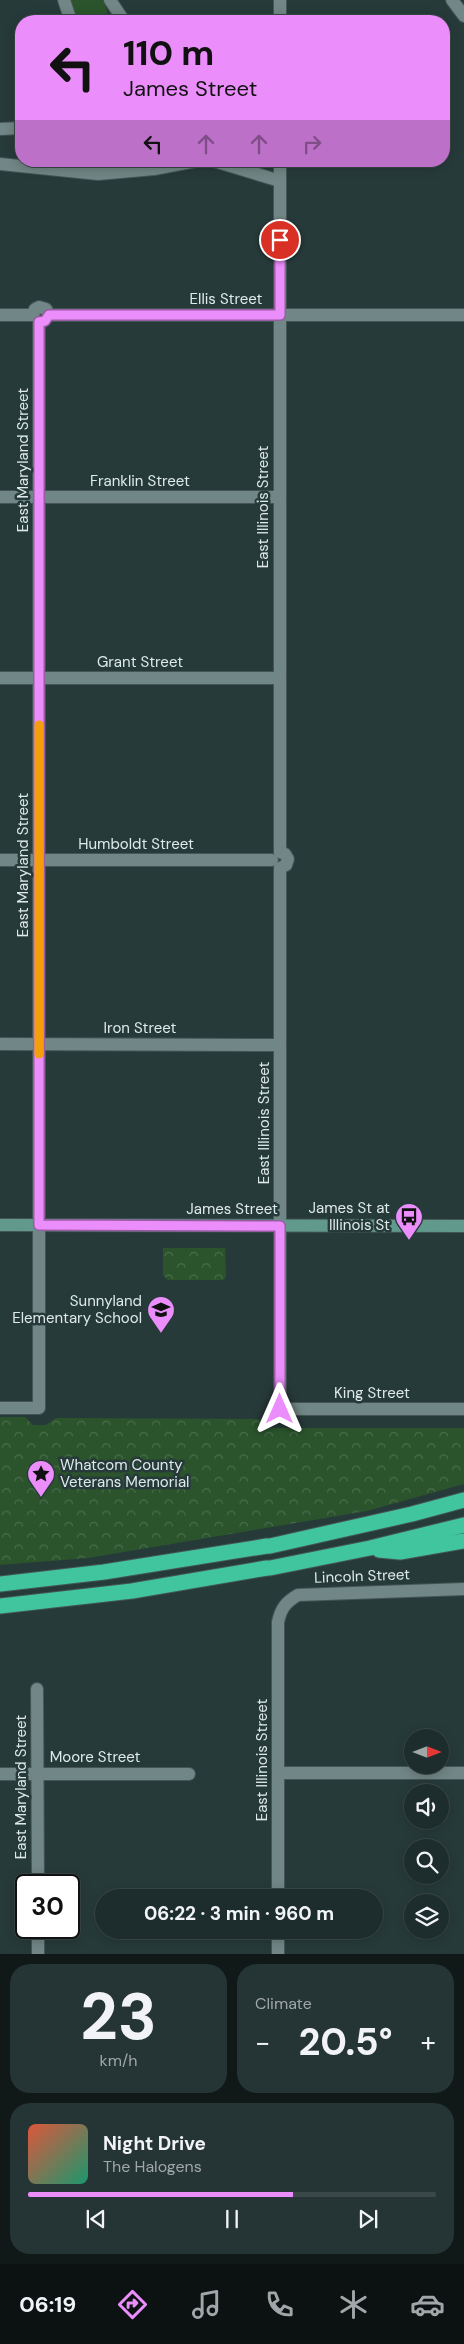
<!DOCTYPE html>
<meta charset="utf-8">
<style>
:root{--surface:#1d2c2c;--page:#253434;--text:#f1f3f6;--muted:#a0a7a9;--line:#3b4848;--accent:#eb8dfb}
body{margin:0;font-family:"DM Sans",sans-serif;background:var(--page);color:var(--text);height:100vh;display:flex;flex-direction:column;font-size:19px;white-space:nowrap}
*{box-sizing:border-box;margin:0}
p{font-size:16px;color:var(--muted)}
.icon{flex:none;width:28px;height:28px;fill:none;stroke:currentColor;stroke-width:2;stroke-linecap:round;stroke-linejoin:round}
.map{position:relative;height:1954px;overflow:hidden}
.side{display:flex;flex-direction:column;gap:10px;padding:10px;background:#101818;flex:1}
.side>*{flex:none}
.banner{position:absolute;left:15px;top:15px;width:435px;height:152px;border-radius:20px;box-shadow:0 2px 12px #0003,0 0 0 1px var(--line);background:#eb8dfb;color:#111;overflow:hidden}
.needle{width:32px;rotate:90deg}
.buttons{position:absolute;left:404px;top:1729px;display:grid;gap:10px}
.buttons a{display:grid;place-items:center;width:45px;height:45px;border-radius:50%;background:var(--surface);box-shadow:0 2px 12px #0003,0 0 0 1px var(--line);font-size:25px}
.speed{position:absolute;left:15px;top:1874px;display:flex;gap:10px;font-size:25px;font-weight:700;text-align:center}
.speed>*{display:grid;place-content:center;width:65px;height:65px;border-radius:50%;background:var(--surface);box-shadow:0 2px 12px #0003,0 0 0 1px var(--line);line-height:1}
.speed .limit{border:2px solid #111;border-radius:8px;background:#fff;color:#111}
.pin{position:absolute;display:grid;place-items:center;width:42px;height:42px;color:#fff;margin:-21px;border:2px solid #fff;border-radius:50%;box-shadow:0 1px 5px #0007}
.me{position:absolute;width:55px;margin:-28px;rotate:0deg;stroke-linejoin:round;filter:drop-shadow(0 0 4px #0008)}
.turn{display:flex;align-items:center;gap:18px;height:105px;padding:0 25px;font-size:22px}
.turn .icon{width:65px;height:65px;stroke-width:2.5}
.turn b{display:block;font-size:35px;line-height:42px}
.lanes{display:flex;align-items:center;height:48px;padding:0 25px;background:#0003;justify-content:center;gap:25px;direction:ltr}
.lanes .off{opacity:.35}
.big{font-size:38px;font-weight:700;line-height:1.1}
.side .card{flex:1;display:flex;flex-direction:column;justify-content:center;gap:8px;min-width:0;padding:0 18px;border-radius:20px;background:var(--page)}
.side .dial{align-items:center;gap:0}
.dial b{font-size:65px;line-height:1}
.song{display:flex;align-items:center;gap:15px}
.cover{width:60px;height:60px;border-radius:8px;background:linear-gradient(135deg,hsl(10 70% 55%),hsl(160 70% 35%))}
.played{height:5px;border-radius:2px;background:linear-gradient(90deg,var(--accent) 65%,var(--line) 65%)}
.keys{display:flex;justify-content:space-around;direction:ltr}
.heat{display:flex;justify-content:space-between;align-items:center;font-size:28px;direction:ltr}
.side .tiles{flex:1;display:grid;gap:10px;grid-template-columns:1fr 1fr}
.card:last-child{grid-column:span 2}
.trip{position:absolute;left:95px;top:1889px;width:288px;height:50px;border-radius:25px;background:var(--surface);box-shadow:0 2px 12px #0003,0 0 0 1px var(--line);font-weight:700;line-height:50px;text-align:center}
.dock{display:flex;height:80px;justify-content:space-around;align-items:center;background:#0c1212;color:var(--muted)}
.dock .icon{width:35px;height:35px}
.dock .current{color:var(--accent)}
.dock b{font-size:22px;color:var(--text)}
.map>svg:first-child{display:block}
</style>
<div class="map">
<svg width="464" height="1954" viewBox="0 0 464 1954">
<defs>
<pattern id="forest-crowns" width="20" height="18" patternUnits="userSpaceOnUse" patternTransform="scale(1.25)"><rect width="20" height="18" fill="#2b542c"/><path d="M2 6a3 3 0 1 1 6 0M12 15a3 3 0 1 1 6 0" fill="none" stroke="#496d4b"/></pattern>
</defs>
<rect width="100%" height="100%" fill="#273a3a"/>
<polygon fill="#2b542c" points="71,0 103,0 107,11 106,21 78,21"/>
<g fill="url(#forest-crowns)">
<polygon points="163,1248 225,1248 226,1277 223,1280 168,1280 163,1275"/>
<polygon points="0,1417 25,1417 33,1425 46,1425 56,1418 266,1419 266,1428 464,1428 464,1484 367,1511 88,1558 0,1565"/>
</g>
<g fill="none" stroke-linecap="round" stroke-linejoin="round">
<defs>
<g id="minor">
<polyline points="64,0 71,21"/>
<polyline points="110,0 124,21"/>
<polyline points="280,21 280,0"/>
<polyline points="0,129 21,128"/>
<polyline points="214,161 280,181"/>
<polyline points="280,161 280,852"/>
<polyline points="0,164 98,174 154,169 196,161"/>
<polyline points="0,315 33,315"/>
<polyline points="33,315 35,309 39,307 46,309 49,315"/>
<polyline points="49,315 464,315"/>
<polyline points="0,497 280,497"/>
<polyline points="0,678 280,678"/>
<polyline points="280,852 285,854 288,859 286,865 280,868"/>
<polyline points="0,860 272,860"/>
<polyline points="280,868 280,1409 464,1409"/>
<polyline points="0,1044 280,1045"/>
<polyline points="0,1408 39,1408 39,322"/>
<polyline points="37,1689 38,1885"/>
<polyline points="278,1773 464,1773"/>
<polyline points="0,1774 189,1774"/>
<path d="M278,1898V1622C281,1608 286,1602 298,1595L464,1589"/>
<polyline points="38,1928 38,1954"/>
<polyline points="278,1930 278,1954"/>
</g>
<polyline id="tertiary" points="452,0 464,16"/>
<polyline id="secondary" points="0,1225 464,1226"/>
<g id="motorway">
<polyline points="270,1546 412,1514 464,1500"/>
<polyline points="379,1550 400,1552 464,1541"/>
<polyline points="270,1568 370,1548 464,1525"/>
<polyline points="0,1584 104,1572 267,1546"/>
<polyline points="0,1606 132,1591 267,1568"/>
</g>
</defs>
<use href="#minor" stroke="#455555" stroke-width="14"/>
<use href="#tertiary" stroke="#455555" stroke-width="14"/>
<use href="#secondary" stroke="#455555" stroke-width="14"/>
<use href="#motorway" stroke="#455555" stroke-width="17"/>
<use href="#minor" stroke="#718686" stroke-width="12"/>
<use href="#tertiary" stroke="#718686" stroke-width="12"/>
<use href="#secondary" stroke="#62998d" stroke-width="12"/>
<use href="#motorway" stroke="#40c59e" stroke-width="15"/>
</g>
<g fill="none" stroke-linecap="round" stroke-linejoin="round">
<defs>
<polyline id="route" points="280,240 280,315 49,315 45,321 39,322 39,1225 280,1226 280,1409"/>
</defs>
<use href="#route" stroke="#995ca3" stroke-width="12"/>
<use href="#route" stroke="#eb8dfb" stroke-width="9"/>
<polyline stroke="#f59e0b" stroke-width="9" points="39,725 39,1054"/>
</g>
<defs>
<symbol id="bus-pin" viewBox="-11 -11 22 30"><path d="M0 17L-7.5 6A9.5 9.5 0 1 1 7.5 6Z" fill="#eb8dfb" stroke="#273a3a"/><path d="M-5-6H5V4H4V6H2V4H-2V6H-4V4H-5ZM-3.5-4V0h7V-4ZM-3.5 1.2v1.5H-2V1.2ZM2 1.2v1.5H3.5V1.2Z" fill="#111"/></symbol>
<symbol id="school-pin" viewBox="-11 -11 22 30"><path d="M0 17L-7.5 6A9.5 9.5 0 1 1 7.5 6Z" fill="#eb8dfb" stroke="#273a3a"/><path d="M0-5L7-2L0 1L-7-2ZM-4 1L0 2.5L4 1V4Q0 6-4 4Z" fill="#111"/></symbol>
<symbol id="sight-pin" viewBox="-11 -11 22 30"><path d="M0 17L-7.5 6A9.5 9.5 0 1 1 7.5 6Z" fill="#eb8dfb" stroke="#273a3a"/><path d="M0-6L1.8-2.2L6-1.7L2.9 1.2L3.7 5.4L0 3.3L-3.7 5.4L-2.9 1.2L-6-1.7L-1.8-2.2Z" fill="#111"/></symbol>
</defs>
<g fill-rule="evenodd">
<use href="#bus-pin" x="393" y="1201" width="32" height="43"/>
<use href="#school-pin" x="145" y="1294" width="32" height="43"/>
<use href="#sight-pin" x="25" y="1458" width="32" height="43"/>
</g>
<g text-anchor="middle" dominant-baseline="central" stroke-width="5" stroke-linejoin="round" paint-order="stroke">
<g font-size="15" fill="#deeae9" stroke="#273a3a">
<text x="226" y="299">Ellis Street</text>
<text transform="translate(23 460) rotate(-90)">East Maryland Street</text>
<text x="140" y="481">Franklin Street</text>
<text transform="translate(263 507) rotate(-90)">East Illinois Street</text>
<text x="140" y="662">Grant Street</text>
<text x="136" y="844">Humboldt Street</text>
<text transform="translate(23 865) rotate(-90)">East Maryland Street</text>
<text x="140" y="1028">Iron Street</text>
<text transform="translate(264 1123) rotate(-90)">East Illinois Street</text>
<text x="232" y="1209">James Street</text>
<text x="372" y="1393">King Street</text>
<text transform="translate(362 1576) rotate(-2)">Lincoln Street</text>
<text x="95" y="1757">Moore Street</text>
<text transform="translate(262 1760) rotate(-90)">East Illinois Street</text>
<text transform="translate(21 1787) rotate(-90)">East Maryland Street</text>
</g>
<g font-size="15" fill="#deeae9" stroke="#273a3a" text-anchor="end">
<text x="390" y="1208">James St at<tspan x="390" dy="17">Illinois St</tspan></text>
<text x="142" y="1301">Sunnyland<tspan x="142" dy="17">Elementary School</tspan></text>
<text x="60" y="1465" text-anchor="start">Whatcom County<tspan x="60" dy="17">Veterans Memorial</tspan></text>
</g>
</g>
</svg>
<div class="buttons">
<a><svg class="needle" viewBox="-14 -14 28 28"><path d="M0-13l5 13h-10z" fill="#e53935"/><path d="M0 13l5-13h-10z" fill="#a0a7a9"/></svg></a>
<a><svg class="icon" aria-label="sound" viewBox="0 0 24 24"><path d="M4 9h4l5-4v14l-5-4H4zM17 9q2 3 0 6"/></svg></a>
<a><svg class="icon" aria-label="search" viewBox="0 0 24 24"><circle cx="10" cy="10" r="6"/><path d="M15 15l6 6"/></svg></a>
<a><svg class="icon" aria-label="layers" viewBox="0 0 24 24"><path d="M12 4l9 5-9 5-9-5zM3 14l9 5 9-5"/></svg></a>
</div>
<div class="speed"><div class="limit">30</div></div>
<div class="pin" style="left:280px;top:240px;background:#d93025"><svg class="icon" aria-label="arrive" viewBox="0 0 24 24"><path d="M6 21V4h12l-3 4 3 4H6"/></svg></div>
<svg class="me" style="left:280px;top:1409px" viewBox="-20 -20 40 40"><path d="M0-17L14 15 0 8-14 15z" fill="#eb8dfb" stroke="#fff" stroke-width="4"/></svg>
<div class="trip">06:22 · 3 min · 960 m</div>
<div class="banner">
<div class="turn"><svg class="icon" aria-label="left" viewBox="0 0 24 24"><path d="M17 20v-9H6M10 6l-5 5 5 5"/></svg><div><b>110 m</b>James Street</div></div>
<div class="lanes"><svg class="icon" aria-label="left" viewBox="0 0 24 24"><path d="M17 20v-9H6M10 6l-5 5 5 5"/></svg><svg class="icon off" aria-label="ahead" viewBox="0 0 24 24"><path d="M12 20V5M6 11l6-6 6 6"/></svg><svg class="icon off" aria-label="ahead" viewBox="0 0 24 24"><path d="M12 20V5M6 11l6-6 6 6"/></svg><svg class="icon off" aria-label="right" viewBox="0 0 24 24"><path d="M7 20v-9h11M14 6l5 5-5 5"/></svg></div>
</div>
</div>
<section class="side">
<div class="tiles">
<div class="card dial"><b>23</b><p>km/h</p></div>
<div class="card"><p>Climate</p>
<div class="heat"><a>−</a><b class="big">20.5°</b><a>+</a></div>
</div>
<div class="card">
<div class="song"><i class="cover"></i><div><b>Night Drive</b><p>The Halogens</p></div></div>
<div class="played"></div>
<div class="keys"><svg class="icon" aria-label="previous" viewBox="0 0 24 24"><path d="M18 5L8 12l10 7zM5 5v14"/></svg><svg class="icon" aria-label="pause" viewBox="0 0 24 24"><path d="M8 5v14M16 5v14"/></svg><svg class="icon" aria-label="next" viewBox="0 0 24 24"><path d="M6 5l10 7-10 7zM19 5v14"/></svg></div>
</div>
</div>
</section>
<nav class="dock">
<b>06:19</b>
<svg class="icon current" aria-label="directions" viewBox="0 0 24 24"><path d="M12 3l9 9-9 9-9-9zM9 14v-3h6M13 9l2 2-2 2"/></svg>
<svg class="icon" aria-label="music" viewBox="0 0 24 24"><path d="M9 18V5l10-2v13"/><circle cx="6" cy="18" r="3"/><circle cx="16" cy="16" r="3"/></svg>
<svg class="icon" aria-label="phone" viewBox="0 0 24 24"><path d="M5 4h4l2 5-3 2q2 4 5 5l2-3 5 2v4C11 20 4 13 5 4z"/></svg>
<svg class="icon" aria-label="climate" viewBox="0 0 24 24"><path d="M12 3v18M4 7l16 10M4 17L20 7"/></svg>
<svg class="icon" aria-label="car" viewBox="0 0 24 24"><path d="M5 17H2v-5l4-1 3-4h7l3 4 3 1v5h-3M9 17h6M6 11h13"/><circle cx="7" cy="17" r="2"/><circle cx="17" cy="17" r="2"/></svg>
</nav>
